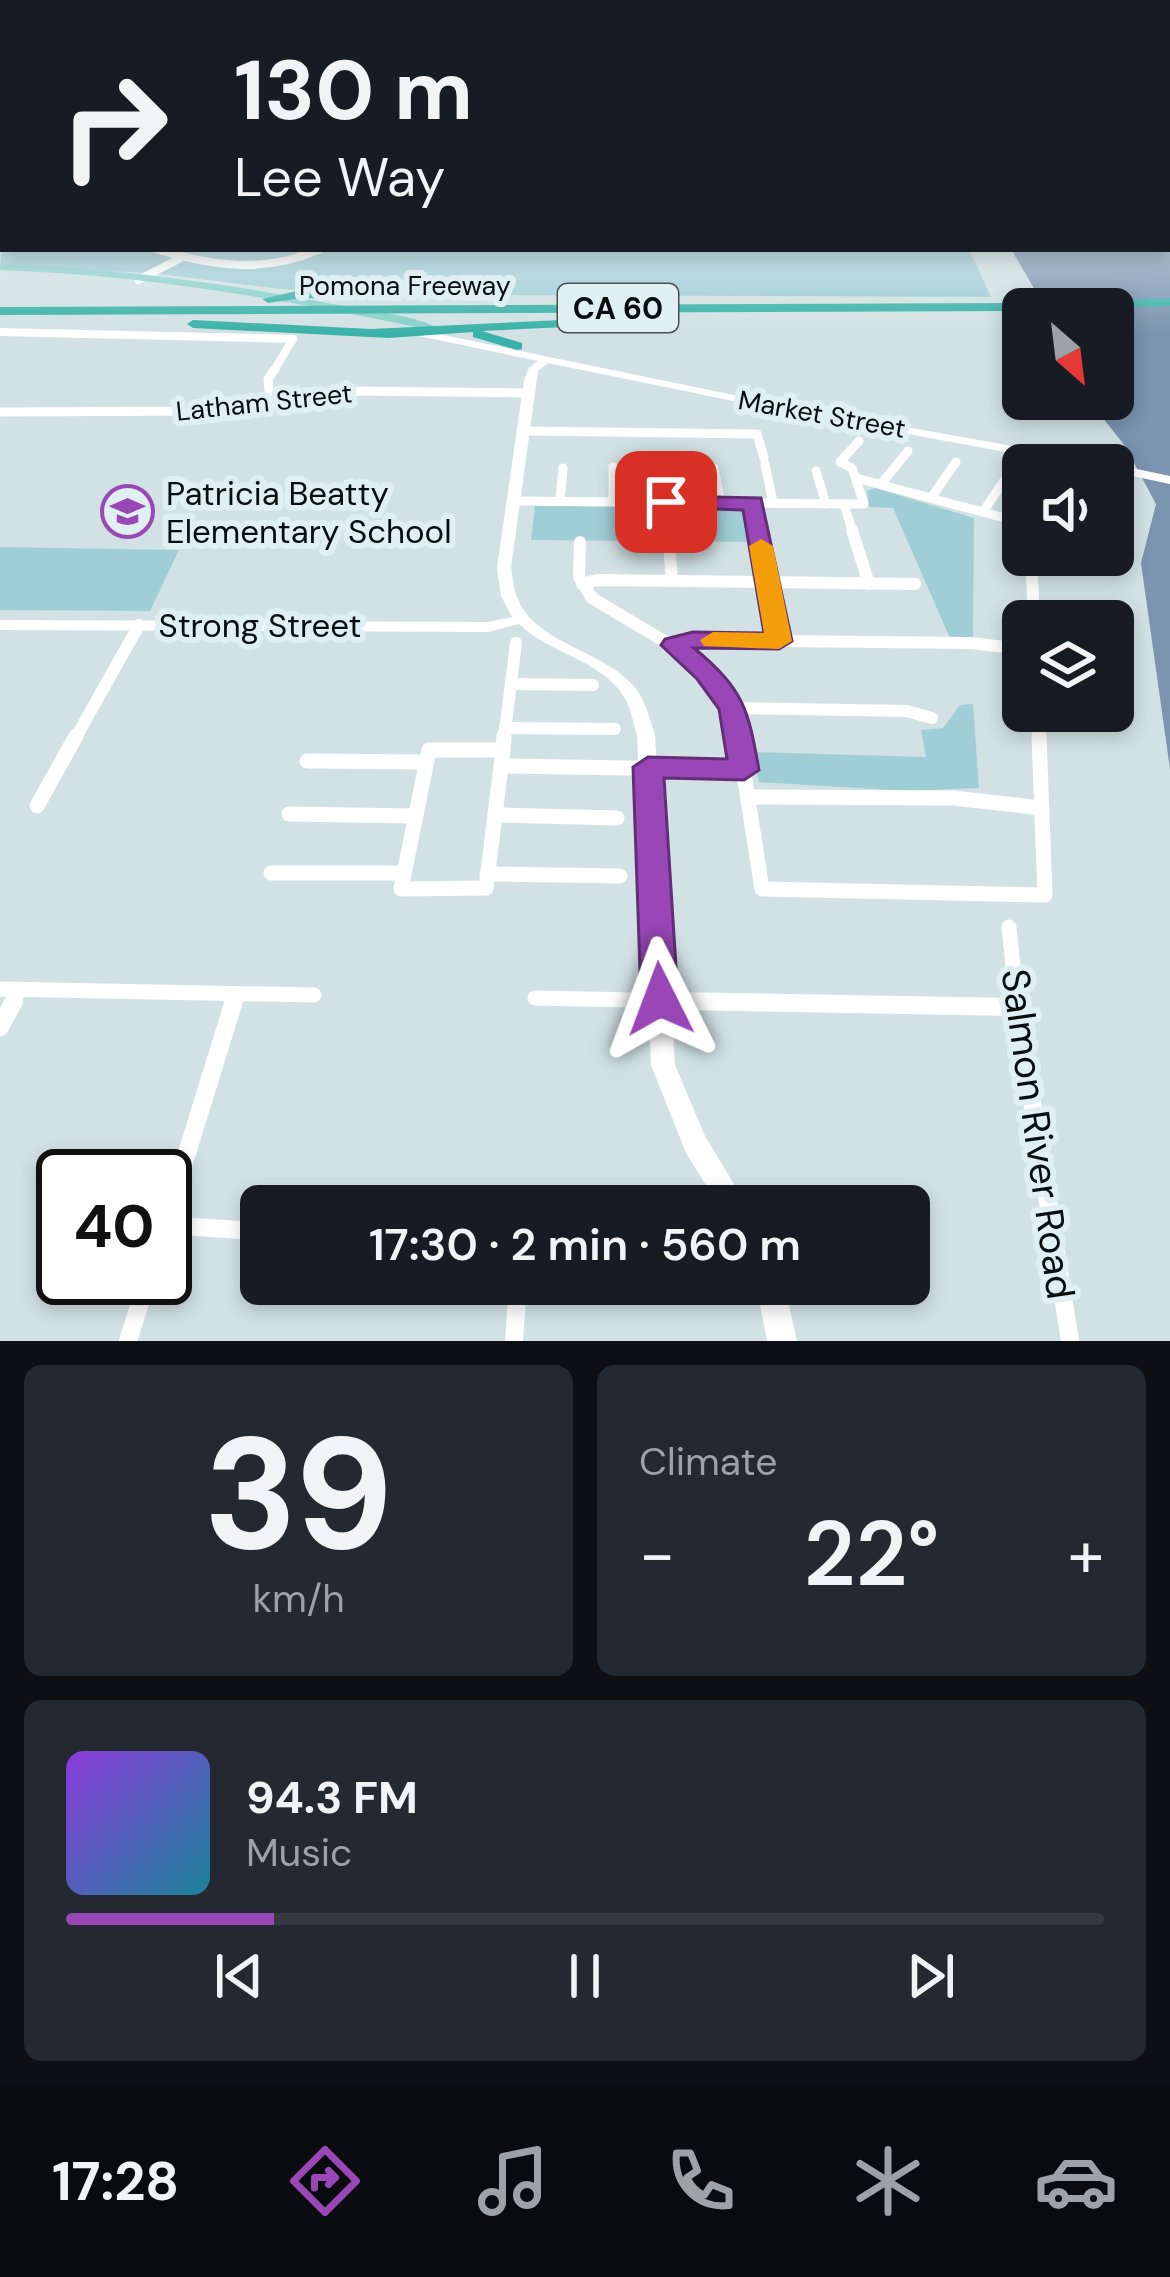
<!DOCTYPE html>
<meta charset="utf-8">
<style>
:root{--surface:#171b24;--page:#242831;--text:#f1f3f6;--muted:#9ea1a6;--line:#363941;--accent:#9947b7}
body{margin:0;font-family:"DM Sans",sans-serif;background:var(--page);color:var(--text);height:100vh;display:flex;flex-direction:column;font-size:45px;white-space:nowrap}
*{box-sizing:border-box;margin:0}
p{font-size:39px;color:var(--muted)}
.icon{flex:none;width:66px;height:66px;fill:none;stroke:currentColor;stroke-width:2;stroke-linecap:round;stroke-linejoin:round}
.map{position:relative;height:1341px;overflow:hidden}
.side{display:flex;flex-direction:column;gap:24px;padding:24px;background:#0d0f14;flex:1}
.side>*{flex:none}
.guide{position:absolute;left:0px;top:0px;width:1170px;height:252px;box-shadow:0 6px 18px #0003;background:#171b24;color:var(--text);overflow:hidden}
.needle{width:78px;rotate:152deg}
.fabs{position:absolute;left:1002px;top:288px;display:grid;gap:24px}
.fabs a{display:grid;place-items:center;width:132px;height:132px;border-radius:18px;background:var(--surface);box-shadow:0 6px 18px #0003;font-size:60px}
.speed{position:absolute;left:36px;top:1149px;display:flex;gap:24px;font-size:60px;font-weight:700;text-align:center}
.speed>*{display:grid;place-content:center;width:156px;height:156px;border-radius:50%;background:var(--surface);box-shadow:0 6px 18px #0003;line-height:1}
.speed .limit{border:6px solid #111;border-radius:18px;background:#fff;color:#111}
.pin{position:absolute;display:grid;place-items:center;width:102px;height:102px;color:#fff;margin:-51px;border-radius:24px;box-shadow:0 6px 18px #0006}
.me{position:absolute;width:132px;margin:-66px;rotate:357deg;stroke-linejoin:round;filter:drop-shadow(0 0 9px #0008)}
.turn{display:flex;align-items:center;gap:42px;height:252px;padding:0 36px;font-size:54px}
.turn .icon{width:156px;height:156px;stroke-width:2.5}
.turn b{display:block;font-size:84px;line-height:102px}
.big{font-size:90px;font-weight:600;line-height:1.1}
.side .widget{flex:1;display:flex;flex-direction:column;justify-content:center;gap:18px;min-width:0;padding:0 42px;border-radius:18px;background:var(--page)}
.side .dial{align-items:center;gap:0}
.dial b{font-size:156px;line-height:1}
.song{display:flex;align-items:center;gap:36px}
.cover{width:144px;height:144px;border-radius:18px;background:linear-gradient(135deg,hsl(270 70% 55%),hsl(190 70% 35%))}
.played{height:12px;border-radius:6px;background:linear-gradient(90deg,var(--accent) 20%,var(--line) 20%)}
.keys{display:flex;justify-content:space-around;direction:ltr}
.heat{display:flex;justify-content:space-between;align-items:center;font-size:66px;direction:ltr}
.side .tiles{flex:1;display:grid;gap:24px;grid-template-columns:1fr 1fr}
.widget:last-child{grid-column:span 2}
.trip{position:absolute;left:240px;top:1185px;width:690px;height:120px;border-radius:18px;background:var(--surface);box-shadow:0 6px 18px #0003;font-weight:600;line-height:120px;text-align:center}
.menu{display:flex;height:192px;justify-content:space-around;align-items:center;background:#090b0e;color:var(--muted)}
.menu .icon{width:84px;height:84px}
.menu .active{color:var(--accent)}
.menu b{font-size:54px;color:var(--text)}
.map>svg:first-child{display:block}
</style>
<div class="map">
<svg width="1170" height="1341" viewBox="0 0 1170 1341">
<rect width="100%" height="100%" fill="#d2e2e4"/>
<g fill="#a0ced6">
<polygon points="3,242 3,249 969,249 991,297 477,295 281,289 151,273 0,266"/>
<polygon points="875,488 974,518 973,640 950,638 893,508 869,507 867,491"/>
<polygon points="535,506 742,508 748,542 531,540"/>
<polygon points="0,547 179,550 150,611 0,610"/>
<polygon points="973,704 979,788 909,791 759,782 754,752 926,757 921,730 943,728 960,705"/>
</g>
<polygon fill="#7c94b0" points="1167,146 1170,146 1170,769 1141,563 1156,504 1125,446 1088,399 1113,399 1113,309 1046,309 1011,249 1167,249"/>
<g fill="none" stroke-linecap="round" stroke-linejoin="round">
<g stroke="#fff" stroke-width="8">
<path d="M156,249C211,266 266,274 320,249"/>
<polyline points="138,280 181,258"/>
<polyline points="0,332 293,339"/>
<polyline points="273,372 293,339"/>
</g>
<g stroke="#fff" stroke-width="9">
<polyline points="270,402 268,379 275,369"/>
<polyline points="0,412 213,411 348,391 528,393"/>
<polyline points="525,431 757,434 764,458"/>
<polyline points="765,464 773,503"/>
<polyline points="613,467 613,502"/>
<polyline points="663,468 666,502"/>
<polyline points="714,468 721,503"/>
<polyline points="816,471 826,504"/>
<polyline points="856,478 1023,523"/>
<polyline points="881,484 908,451"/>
<polyline points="931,498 956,462"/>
<polyline points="514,501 864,504 852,468 840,462 859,441"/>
<polyline points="560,501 563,468"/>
<polyline points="753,503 759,533"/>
<polyline points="844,504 853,533"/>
<polyline points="983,512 1007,476"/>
</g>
<g stroke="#fff" stroke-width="12">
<polyline points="758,530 779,641"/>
<polyline points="852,530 869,584"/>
<polyline points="580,542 579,577 592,598 689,656 734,708 739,739"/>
<polyline points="669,543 672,581"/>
<polyline points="1031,555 1034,621"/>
<polyline points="582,584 597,580 915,584"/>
<polyline points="674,645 693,640 970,643 1023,649"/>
<polyline points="511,684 593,685"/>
<polyline points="734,708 907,711 932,718"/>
<polyline points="1038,711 1039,739"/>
<polyline points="505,728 615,729"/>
<polyline points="75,739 139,625"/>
<polyline points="504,739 516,643"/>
</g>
<g stroke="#fff" stroke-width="15">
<polyline points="738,736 762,889 1045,895 1039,736"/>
<polygon points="429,750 503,750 486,888 401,889"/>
<polyline points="503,750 504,736"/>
<polyline points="307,761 426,762"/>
<polyline points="501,766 744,770"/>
<polyline points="748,797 953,798 1042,808"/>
<polyline points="37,806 76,736"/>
<polyline points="289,814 416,816"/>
<polyline points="495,815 617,818"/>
<polyline points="271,873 404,873"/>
<polyline points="487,874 620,876"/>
<polyline points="1009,927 1017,1004"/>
<polyline points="0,989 314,995"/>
<polyline points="535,998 832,1004"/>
<polyline points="12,1004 19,990"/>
<polyline points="233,1004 236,994"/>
</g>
<g stroke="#fff" stroke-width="18">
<polyline points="671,1001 1017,1007"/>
<polyline points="1016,1001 1070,1341"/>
<polyline points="0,1027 14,1001"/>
<polyline points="165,1224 234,1001"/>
<polyline points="165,1225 256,1231"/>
<polyline points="128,1341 148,1278"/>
<polyline points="514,1341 518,1284"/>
</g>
<g fill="#fff" fill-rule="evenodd">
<path d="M409,328L772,403L1097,461L1103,465H1076L772,409L548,363L538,371L511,568C513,577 513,588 517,597C534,645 606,649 637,690C646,703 650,720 655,735L675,1065L705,1136L747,1206H719L686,1153L651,1065L637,735C633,723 631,708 624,697C601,659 549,654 519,624L488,632L0,630V620L488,622L512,617L501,596L497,568L524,380L529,368L538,361L405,333L404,331Z"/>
<polygon points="1113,464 1170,476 1170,484 1113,472 1113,465 1110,465"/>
<polygon points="756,1284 784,1284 797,1341 767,1341"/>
</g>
<path fill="#89d1cb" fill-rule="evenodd" d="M0,264C114,268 226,283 338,305C369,311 409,314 436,327L431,330C288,300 146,275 0,270Z"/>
<g fill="#3ab2a8" fill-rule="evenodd">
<polygon points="301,290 374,292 380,296 374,300 301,298 268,303 262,299"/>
<polygon points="1170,298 1170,306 1013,311 0,315 0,307 1013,303"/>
<polygon points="604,318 608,319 608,325 482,331 522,343 522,349 517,350 473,337 473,332 389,338 193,328 187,324 193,320 371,329"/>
</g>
</g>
<linearGradient id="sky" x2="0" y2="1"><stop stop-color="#7da7d2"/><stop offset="0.44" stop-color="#ebf2f3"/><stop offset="1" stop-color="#ebf2f3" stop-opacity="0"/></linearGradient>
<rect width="1170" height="334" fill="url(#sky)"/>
<path fill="#9947b7" stroke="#632e77" stroke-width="3" d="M666,496L761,498L792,641L779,649L694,648C744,690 748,708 759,770L744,780L664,778L678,999L673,1010L660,1015L646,1010L641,999L633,767L648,757L727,759L719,709L697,679L661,645L665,639L693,632L764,633L743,510L658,507L655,502Z"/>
<polygon fill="#f59e0b" points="761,539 773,546 792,641 779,649 704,646 700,640 713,632 764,633 749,546"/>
<defs>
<symbol id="school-ring" viewBox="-11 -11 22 22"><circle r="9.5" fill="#dfeff2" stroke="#9947b7" stroke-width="1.5"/><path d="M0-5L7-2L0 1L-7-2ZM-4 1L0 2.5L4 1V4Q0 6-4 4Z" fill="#9947b7"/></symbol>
</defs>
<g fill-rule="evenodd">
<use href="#school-ring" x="98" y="482" width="59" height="59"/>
</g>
<g text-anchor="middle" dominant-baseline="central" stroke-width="12" stroke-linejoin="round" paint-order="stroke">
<g font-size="27" fill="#080d0e" stroke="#dfeff2">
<text x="405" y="285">Pomona Freeway</text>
<text transform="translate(264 402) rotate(-6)">Latham Street</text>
<text transform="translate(822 414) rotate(10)">Market Street</text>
</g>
<rect fill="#dfeff2" stroke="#485152" stroke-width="3" x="558" y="284" width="120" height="48" rx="9"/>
<g font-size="30" font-weight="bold" fill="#080d0e">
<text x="618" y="308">CA 60</text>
</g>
<g font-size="33" fill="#080d0e" stroke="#dfeff2" text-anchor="start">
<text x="166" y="493">Patricia Beatty<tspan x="166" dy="38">Elementary School</tspan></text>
</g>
<g font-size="33" fill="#080d0e" stroke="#dfeff2">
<text x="260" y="625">Strong Street</text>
</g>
<g font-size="39" fill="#080d0e" stroke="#dfeff2">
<text transform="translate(1038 1134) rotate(82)">Salmon River Road</text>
</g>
</g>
</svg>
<div class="fabs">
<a><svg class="needle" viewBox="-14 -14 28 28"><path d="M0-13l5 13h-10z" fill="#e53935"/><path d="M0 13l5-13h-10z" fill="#9ea1a6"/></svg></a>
<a><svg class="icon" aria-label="sound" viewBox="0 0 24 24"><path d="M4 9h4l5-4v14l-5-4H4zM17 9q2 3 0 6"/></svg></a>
<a><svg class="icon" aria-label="layers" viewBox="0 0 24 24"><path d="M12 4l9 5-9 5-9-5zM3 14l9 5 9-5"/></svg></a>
</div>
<div class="speed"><div class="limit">40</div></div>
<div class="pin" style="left:666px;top:502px;background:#d93025"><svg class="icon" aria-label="arrive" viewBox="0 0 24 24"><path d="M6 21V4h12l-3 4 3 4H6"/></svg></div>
<svg class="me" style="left:660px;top:999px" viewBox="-20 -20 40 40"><path d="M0-17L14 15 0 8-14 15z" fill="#9947b7" stroke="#fff" stroke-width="4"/></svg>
<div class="trip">17:30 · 2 min · 560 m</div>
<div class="guide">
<div class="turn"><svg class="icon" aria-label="right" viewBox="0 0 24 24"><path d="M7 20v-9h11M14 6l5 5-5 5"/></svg><div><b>130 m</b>Lee Way</div></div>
</div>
</div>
<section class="side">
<div class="tiles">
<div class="widget dial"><b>39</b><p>km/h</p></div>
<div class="widget"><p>Climate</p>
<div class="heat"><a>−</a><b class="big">22°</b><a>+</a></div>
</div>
<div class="widget">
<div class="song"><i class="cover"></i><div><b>94.3 FM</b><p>Music</p></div></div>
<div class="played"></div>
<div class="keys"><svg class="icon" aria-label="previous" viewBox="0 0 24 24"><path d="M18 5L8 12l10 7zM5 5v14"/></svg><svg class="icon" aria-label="pause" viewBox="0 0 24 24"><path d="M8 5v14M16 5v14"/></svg><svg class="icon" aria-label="next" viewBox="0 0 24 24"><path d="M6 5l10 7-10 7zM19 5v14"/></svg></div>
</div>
</div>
</section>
<nav class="menu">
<b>17:28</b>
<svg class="icon active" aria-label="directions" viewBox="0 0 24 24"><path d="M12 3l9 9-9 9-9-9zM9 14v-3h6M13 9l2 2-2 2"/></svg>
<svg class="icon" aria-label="music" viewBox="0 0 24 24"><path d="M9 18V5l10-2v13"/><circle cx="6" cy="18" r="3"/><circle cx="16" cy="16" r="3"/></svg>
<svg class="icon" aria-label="phone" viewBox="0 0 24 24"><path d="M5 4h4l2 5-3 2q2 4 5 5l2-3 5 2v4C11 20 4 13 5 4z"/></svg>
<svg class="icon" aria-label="climate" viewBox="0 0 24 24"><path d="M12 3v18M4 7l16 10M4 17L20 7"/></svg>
<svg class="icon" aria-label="car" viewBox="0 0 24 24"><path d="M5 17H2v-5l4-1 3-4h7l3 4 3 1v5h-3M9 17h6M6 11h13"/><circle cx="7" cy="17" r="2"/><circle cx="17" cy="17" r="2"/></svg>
</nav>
